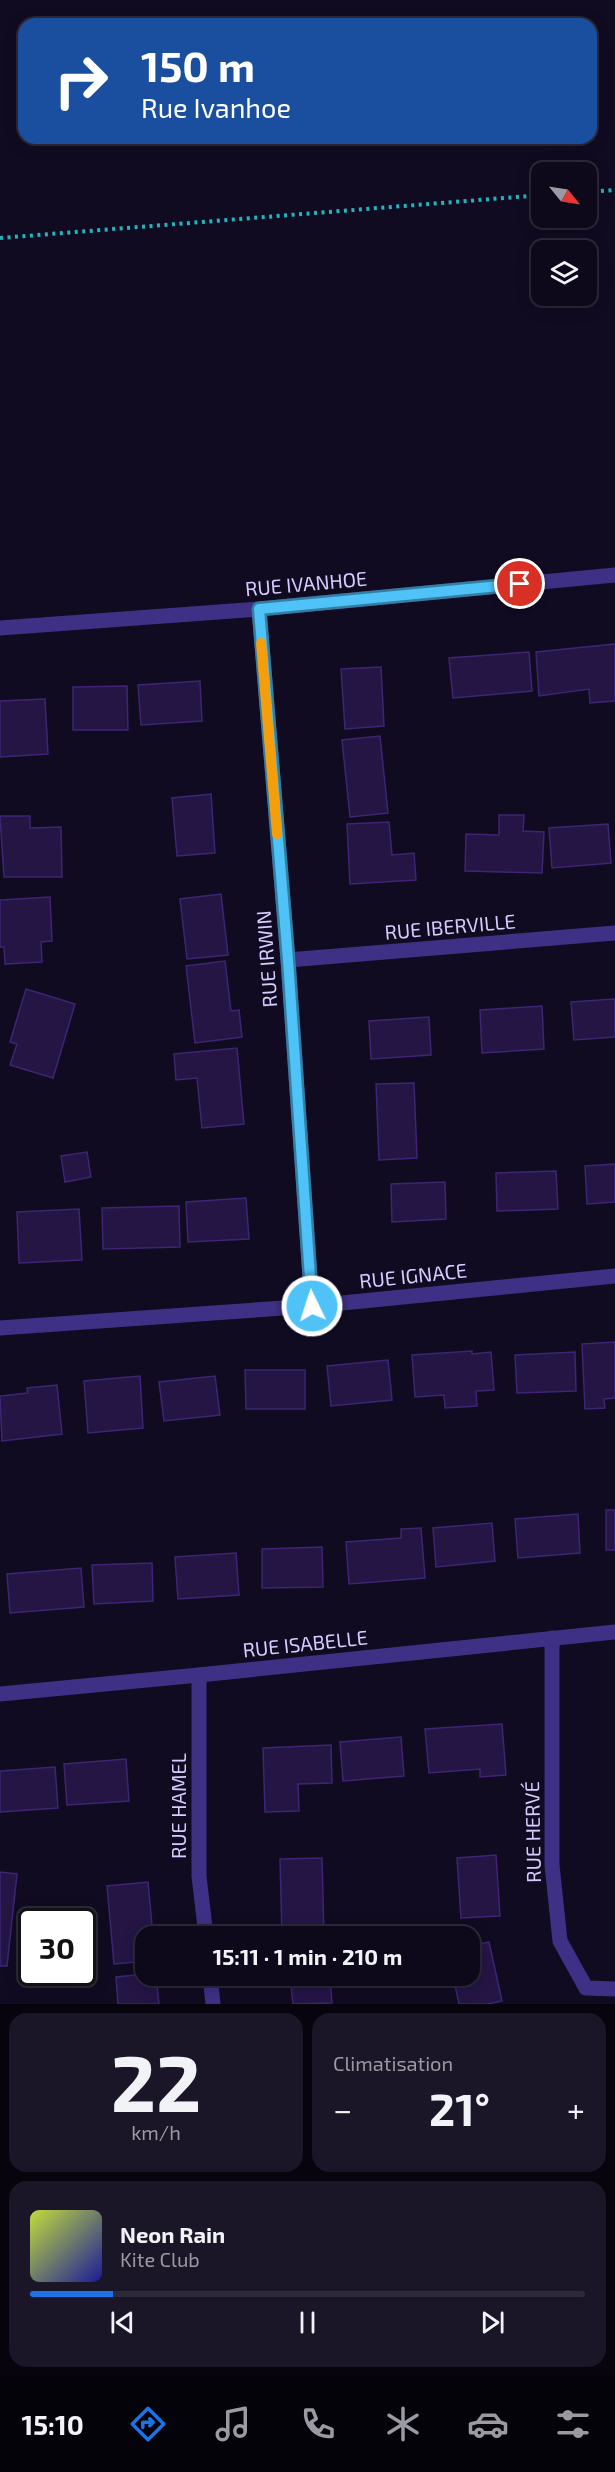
<!DOCTYPE html>
<html lang="fr">
<meta charset="utf-8">
<style>
:root{--surface:#0d081a;--page:#1b1627;--text:#f1f3f6;--muted:#9a9aa2;--line:#2d2939;--accent:#1a73e8}
body{margin:0;font-family:"Exo 2",sans-serif;background:var(--page);color:var(--text);height:100vh;display:flex;flex-direction:column;font-size:22px;white-space:nowrap}
*{box-sizing:border-box;margin:0}
p{font-size:20px;color:var(--muted)}
.icon{flex:none;width:33px;height:33px;fill:none;stroke:currentColor;stroke-width:2;stroke-linecap:round;stroke-linejoin:round}
.map{position:relative;height:2004px;overflow:hidden}
.side{display:flex;flex-direction:column;gap:9px;padding:9px;background:#07040e;flex:1}
.side>*{flex:none}
.banner{position:absolute;left:18px;top:18px;width:579px;height:126px;border-radius:18px;box-shadow:0 3px 15px #0003,0 0 0 2px var(--line);background:#1a4fa0;color:#fff;overflow:hidden}
.needle{width:39px;rotate:120deg}
.controls{position:absolute;left:531px;top:162px;display:grid;gap:12px}
.controls a{display:grid;place-items:center;width:66px;height:66px;border-radius:12px;background:var(--surface);box-shadow:0 3px 15px #0003,0 0 0 2px var(--line);font-size:30px}
.speed{position:absolute;left:18px;top:1908px;display:flex;gap:12px;font-size:30px;font-weight:700;text-align:center}
.speed>*{display:grid;place-content:center;width:78px;height:78px;border-radius:50%;background:var(--surface);box-shadow:0 3px 15px #0003,0 0 0 2px var(--line);line-height:1}
.speed .limit{border:3px solid #111;border-radius:9px;background:#fff;color:#111}
.pin{position:absolute;display:grid;place-items:center;width:51px;height:51px;color:#fff;margin:-26px;border:3px solid #fff;border-radius:50%;box-shadow:0 2px 6px #0007}
.me{position:absolute;width:66px;margin:-33px;rotate:356deg;stroke-linejoin:round;filter:drop-shadow(0 0 4px #0008)}
.turn{display:flex;align-items:center;gap:21px;height:126px;padding:0 24px;font-size:27px}
.turn .icon{width:78px;height:78px;stroke-width:2.5}
.turn b{display:block;font-size:42px;line-height:51px}
.big{font-size:45px;font-weight:700;line-height:1.1}
.side .widget{flex:1;display:flex;flex-direction:column;justify-content:center;gap:9px;min-width:0;padding:0 21px;border-radius:18px;background:var(--page)}
.side .dial{align-items:center;gap:0}
.dial b{font-size:78px;line-height:1}
.song{display:flex;align-items:center;gap:18px}
.cover{width:72px;height:72px;border-radius:9px;background:linear-gradient(135deg,hsl(70 70% 55%),hsl(240 70% 35%))}
.played{height:6px;border-radius:3px;background:linear-gradient(90deg,var(--accent) 15%,var(--line) 15%)}
.keys{display:flex;justify-content:space-around;direction:ltr}
.heat{display:flex;justify-content:space-between;align-items:center;font-size:33px;direction:ltr}
.side .tiles{flex:1;display:grid;gap:9px;grid-template-columns:1fr 1fr}
.widget:last-child{grid-column:span 2}
.trip{position:absolute;left:135px;top:1926px;width:345px;height:60px;border-radius:18px;background:var(--surface);box-shadow:0 3px 15px #0003,0 0 0 2px var(--line);font-weight:700;line-height:60px;text-align:center}
.dock{display:flex;height:96px;justify-content:space-around;align-items:center;background:#05030a;color:var(--muted)}
.dock .icon{width:42px;height:42px}
.dock .selected{color:var(--accent)}
.dock b{font-size:27px;color:var(--text)}
.map>svg:first-child{display:block}
</style>
<div class="map">
<svg width="615" height="2004" viewBox="0 0 615 2004">
<rect width="100%" height="100%" fill="#110b22"/>
<g fill="#241545" stroke="#3d2573" stroke-width="1.5">
<polygon points="615,644 615,701 590,703 589,689 539,696 536,652"/>
<polygon points="529,652 532,691 453,698 449,658"/>
<polygon points="381,667 384,726 345,729 341,669"/>
<polygon points="200,681 202,721 141,725 138,685"/>
<polygon points="127,686 128,730 73,730 73,687"/>
<polygon points="45,699 48,754 0,757 0,701"/>
<polygon points="380,736 388,813 350,817 342,740"/>
<polygon points="211,794 215,853 177,856 172,798"/>
<polygon points="499,815 524,815 523,831 544,832 542,873 465,871 466,834 499,835"/>
<polygon points="0,816 30,816 30,828 61,827 62,877 4,877"/>
<polygon points="389,822 392,855 414,853 416,880 350,884 347,824"/>
<polygon points="608,824 611,863 552,868 549,828"/>
<polygon points="221,894 228,955 187,959 180,899"/>
<polygon points="50,897 52,941 41,942 42,962 5,964 4,947 0,947 0,900"/>
<polygon points="225,961 231,1011 239,1010 242,1037 195,1043 186,966"/>
<polygon points="26,989 75,1004 53,1078 10,1065 17,1044 10,1042"/>
<polygon points="615,999 615,1037 574,1040 571,1002"/>
<polygon points="542,1006 544,1049 482,1053 480,1010"/>
<polygon points="429,1017 431,1055 371,1059 369,1021"/>
<polygon points="237,1048 244,1124 202,1128 197,1078 176,1080 174,1054"/>
<polygon points="414,1083 417,1158 379,1160 376,1084"/>
<polygon points="87,1152 91,1177 65,1182 61,1156"/>
<polygon points="615,1164 615,1202 587,1204 585,1166"/>
<polygon points="556,1171 558,1209 497,1211 496,1173"/>
<polygon points="445,1182 446,1219 392,1222 391,1184"/>
<polygon points="246,1198 249,1239 188,1242 186,1202"/>
<polygon points="179,1206 180,1247 103,1249 102,1208"/>
<polygon points="79,1209 82,1260 19,1263 17,1212"/>
<polygon points="615,1342 615,1398 604,1399 605,1408 585,1409 582,1344"/>
<polygon points="472,1351 472,1354 491,1352 494,1390 476,1391 477,1406 445,1408 444,1395 415,1397 412,1355"/>
<polygon points="575,1352 576,1391 517,1393 515,1355"/>
<polygon points="388,1360 392,1400 331,1406 327,1366"/>
<polygon points="245,1370 305,1370 305,1409 246,1409"/>
<polygon points="140,1376 143,1428 88,1433 84,1381"/>
<polygon points="215,1376 220,1415 164,1421 159,1382"/>
<polygon points="57,1385 62,1434 2,1441 0,1396 28,1393 27,1388"/>
<rect x="606" y="1510" width="9" height="40"/>
<polygon points="578,1514 580,1553 518,1558 515,1519"/>
<polygon points="492,1523 495,1561 436,1567 433,1528"/>
<polygon points="421,1528 425,1578 349,1584 346,1542 401,1538 401,1529"/>
<polygon points="322,1547 323,1587 262,1588 262,1549"/>
<polygon points="236,1553 239,1595 178,1599 175,1557"/>
<polygon points="152,1563 153,1601 94,1604 92,1565"/>
<polygon points="81,1568 84,1607 10,1613 7,1574"/>
<polygon points="502,1724 506,1775 480,1777 480,1769 429,1773 425,1729"/>
<polygon points="401,1737 404,1776 343,1781 340,1742"/>
<polygon points="331,1745 332,1783 298,1784 299,1811 265,1812 263,1748"/>
<polygon points="126,1759 129,1801 67,1805 64,1764"/>
<polygon points="55,1767 58,1808 0,1812 0,1771"/>
<polygon points="496,1855 500,1916 461,1918 457,1858"/>
<polygon points="322,1858 324,1936 282,1936 280,1859"/>
<polygon points="0,1872 17,1874 7,1966 0,1966"/>
<polygon points="148,1882 153,1936 146,1936 146,1961 114,1964 107,1886"/>
<polygon points="489,1942 502,2001 488,2004 459,2004 453,1976 470,1976 470,1946"/>
<polygon points="146,1974 156,1976 159,2004 118,2004 116,1977"/>
<polygon points="290,1976 330,1976 332,2003 293,2004"/>
</g>
<g fill="none" stroke-linecap="round" stroke-linejoin="round">
<g stroke="#22b5bd" stroke-width="4" stroke-dasharray="3 4.5" stroke-linecap="butt">
<polyline points="586,192 615,190"/>
<polyline points="0,238 542,195"/>
</g>
<g stroke="#3e3185" stroke-width="15">
<polyline points="259,609 288,960 312,1306"/>
<polyline points="0,628 259,609 615,575"/>
<polyline points="288,960 615,933"/>
<polyline points="0,1328 312,1306 615,1276"/>
<polyline points="552,1638 552,1865 560,1941 586,1988 615,1989"/>
<polyline points="199,1675 199,1876 206,1936"/>
<polyline points="0,1694 199,1675 615,1632"/>
<polyline points="210,1976 213,2004"/>
</g>
</g>
<g fill="none" stroke-linecap="round" stroke-linejoin="round">
<defs>
<polyline id="route" points="312,1306 288,960 259,609 520,584"/>
</defs>
<use href="#route" stroke="#337fa1" stroke-width="15"/>
<use href="#route" stroke="#4fc3f7" stroke-width="10"/>
<polyline stroke="#f59e0b" stroke-width="10" points="261,643 277,834"/>
</g>
<g text-anchor="middle" dominant-baseline="central" stroke-width="6" stroke-linejoin="round" paint-order="stroke">
<g font-size="20" fill="#d7ccff" stroke="#110b22">
<text transform="translate(306 583) rotate(-5)">RUE IVANHOE</text>
<text transform="translate(450 926) rotate(-5)">RUE IBERVILLE</text>
<text transform="translate(266 959) rotate(-94)">RUE IRWIN</text>
<text transform="translate(413 1275) rotate(-6)">RUE IGNACE</text>
<text transform="translate(305 1643) rotate(-6)">RUE ISABELLE</text>
<text transform="translate(178 1806) rotate(-90)">RUE HAMEL</text>
<text transform="translate(532 1832) rotate(-91)">RUE HERVÉ</text>
</g>
</g>
</svg>
<div class="controls">
<a><svg class="needle" viewBox="-14 -14 28 28"><path d="M0-13l5 13h-10z" fill="#e53935"/><path d="M0 13l5-13h-10z" fill="#9a9aa2"/></svg></a>
<a><svg class="icon" aria-label="layers" viewBox="0 0 24 24"><path d="M12 4l9 5-9 5-9-5zM3 14l9 5 9-5"/></svg></a>
</div>
<div class="speed"><div class="limit">30</div></div>
<div class="pin" style="left:520px;top:584px;background:#d93025"><svg class="icon" aria-label="arrive" viewBox="0 0 24 24"><path d="M6 21V4h12l-3 4 3 4H6"/></svg></div>
<svg class="me" style="left:312px;top:1306px" viewBox="-20 -20 40 40"><circle r="17" fill="#4fc3f7" stroke="#fff" stroke-width="3"/><path d="M0-11L8 9 0 5-8 9z" fill="#fff"/></svg>
<div class="trip">15:11 · 1 min · 210 m</div>
<div class="banner">
<div class="turn"><svg class="icon" aria-label="right" viewBox="0 0 24 24"><path d="M7 20v-9h11M14 6l5 5-5 5"/></svg><div><b>150 m</b>Rue Ivanhoe</div></div>
</div>
</div>
<section class="side">
<div class="tiles">
<div class="widget dial"><b>22</b><p>km/h</p></div>
<div class="widget"><p>Climatisation</p>
<div class="heat"><a>−</a><b class="big">21°</b><a>+</a></div>
</div>
<div class="widget">
<div class="song"><i class="cover"></i><div><b>Neon Rain</b><p>Kite Club</p></div></div>
<div class="played"></div>
<div class="keys"><svg class="icon" aria-label="previous" viewBox="0 0 24 24"><path d="M18 5L8 12l10 7zM5 5v14"/></svg><svg class="icon" aria-label="pause" viewBox="0 0 24 24"><path d="M8 5v14M16 5v14"/></svg><svg class="icon" aria-label="next" viewBox="0 0 24 24"><path d="M6 5l10 7-10 7zM19 5v14"/></svg></div>
</div>
</div>
</section>
<nav class="dock">
<b>15:10</b>
<svg class="icon selected" aria-label="directions" viewBox="0 0 24 24"><path d="M12 3l9 9-9 9-9-9zM9 14v-3h6M13 9l2 2-2 2"/></svg>
<svg class="icon" aria-label="music" viewBox="0 0 24 24"><path d="M9 18V5l10-2v13"/><circle cx="6" cy="18" r="3"/><circle cx="16" cy="16" r="3"/></svg>
<svg class="icon" aria-label="phone" viewBox="0 0 24 24"><path d="M5 4h4l2 5-3 2q2 4 5 5l2-3 5 2v4C11 20 4 13 5 4z"/></svg>
<svg class="icon" aria-label="climate" viewBox="0 0 24 24"><path d="M12 3v18M4 7l16 10M4 17L20 7"/></svg>
<svg class="icon" aria-label="car" viewBox="0 0 24 24"><path d="M5 17H2v-5l4-1 3-4h7l3 4 3 1v5h-3M9 17h6M6 11h13"/><circle cx="7" cy="17" r="2"/><circle cx="17" cy="17" r="2"/></svg>
<svg class="icon" aria-label="filters" viewBox="0 0 24 24"><path d="M4 7h16M4 17h16"/><circle cx="9" cy="7" r="2"/><circle cx="15" cy="17" r="2"/></svg>
</nav>
